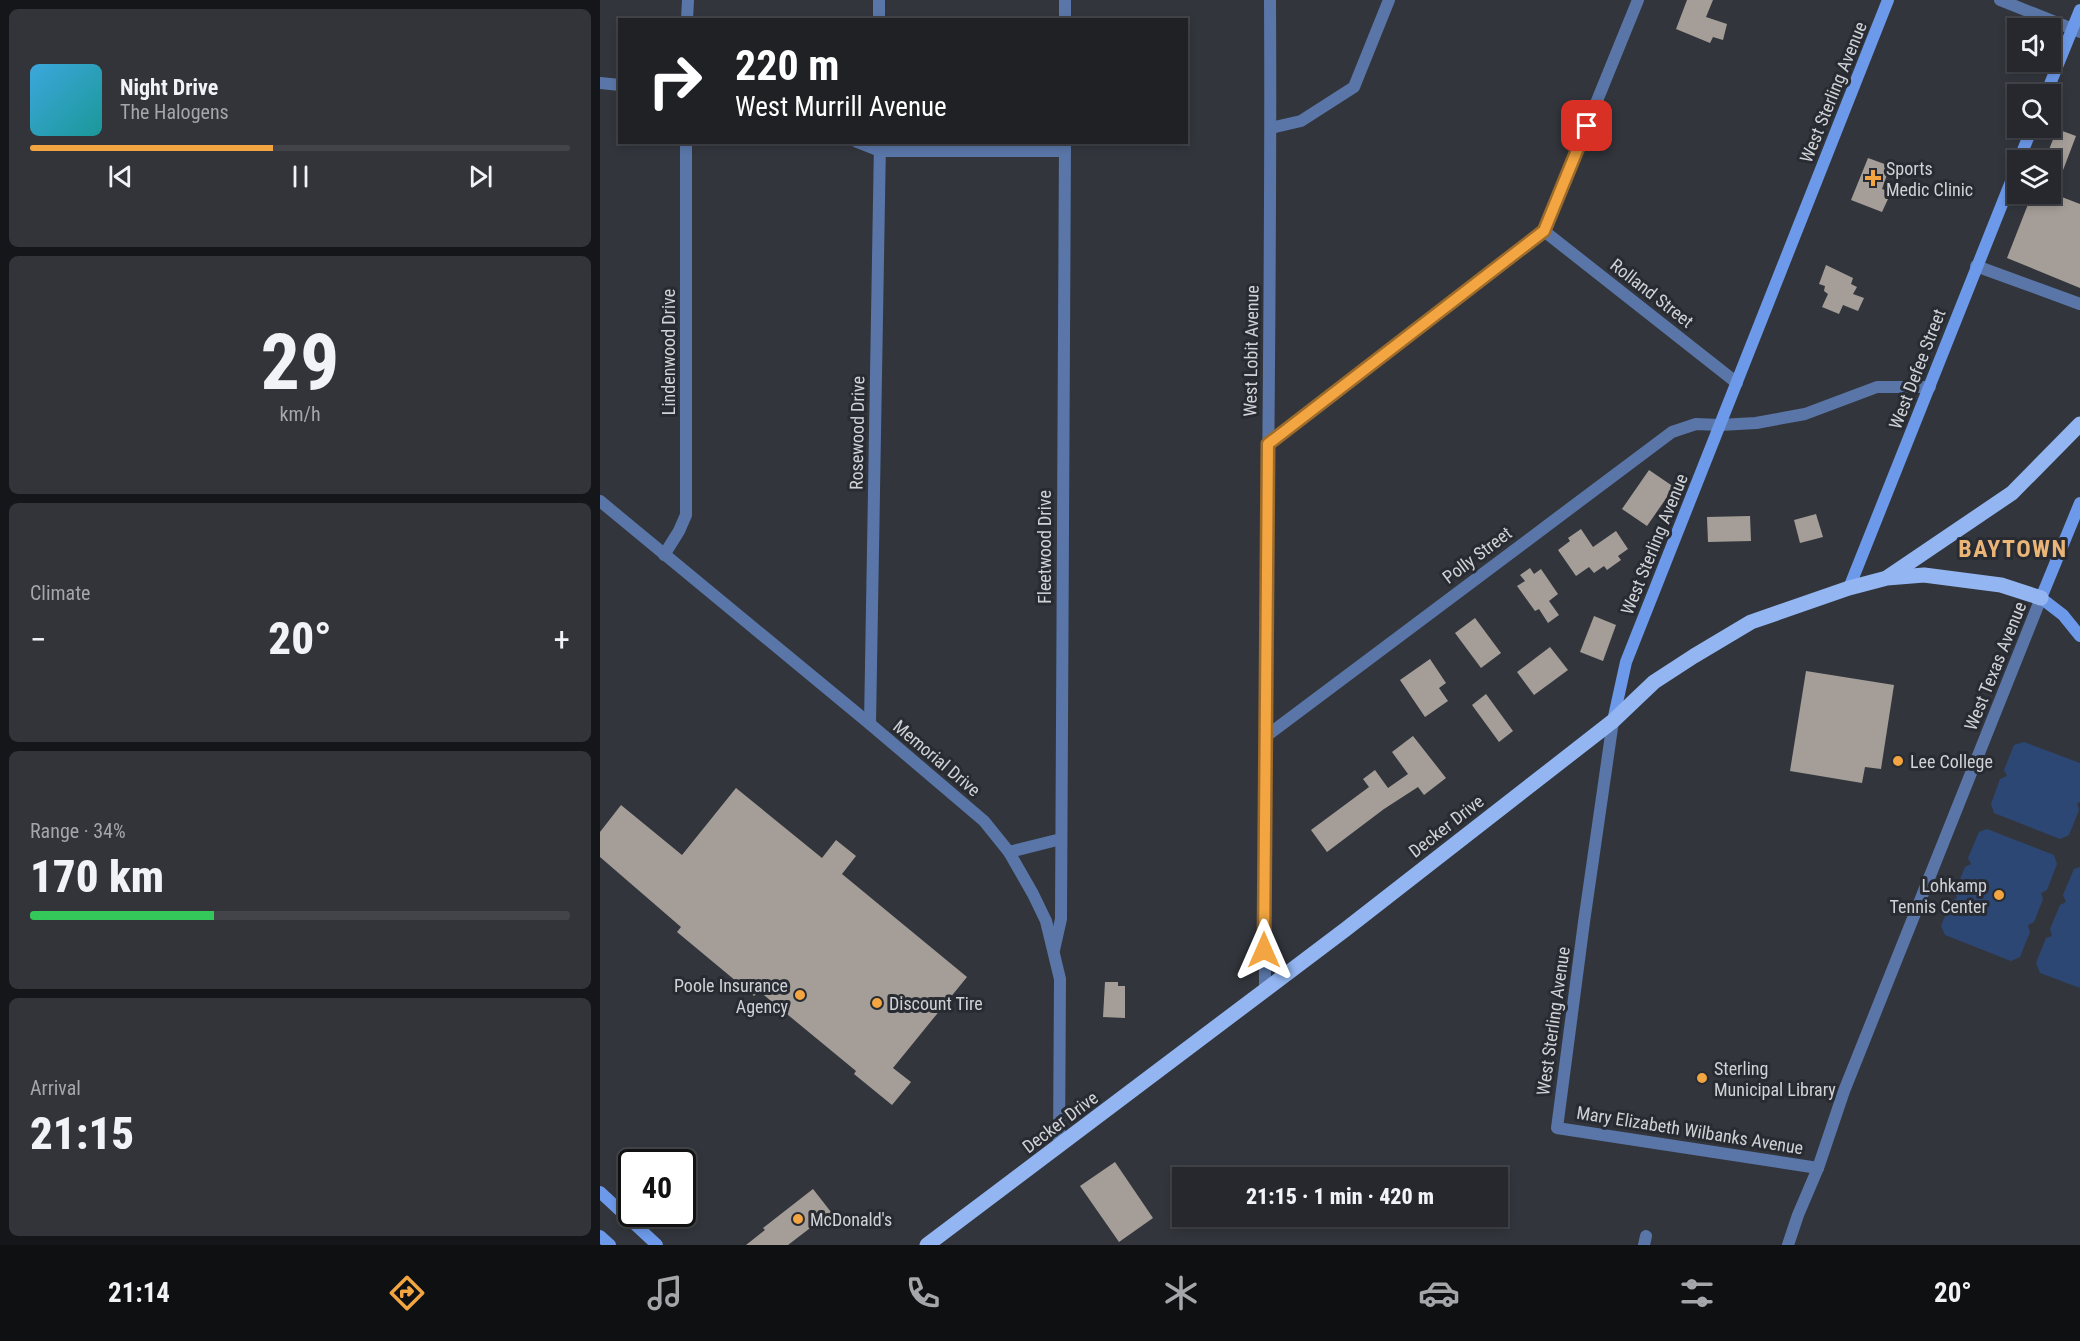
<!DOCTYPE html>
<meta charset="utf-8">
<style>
:root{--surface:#26282d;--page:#323439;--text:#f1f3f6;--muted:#a4a6aa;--line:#424449;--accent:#f2a541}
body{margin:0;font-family:"Roboto Condensed",sans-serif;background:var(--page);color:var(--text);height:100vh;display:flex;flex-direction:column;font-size:22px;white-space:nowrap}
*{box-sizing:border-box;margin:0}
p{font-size:20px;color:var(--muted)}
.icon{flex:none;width:33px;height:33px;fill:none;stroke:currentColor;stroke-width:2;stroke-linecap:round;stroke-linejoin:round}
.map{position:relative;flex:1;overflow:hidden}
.panel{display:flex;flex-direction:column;gap:9px;padding:9px;background:#151619;width:600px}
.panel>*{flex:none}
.top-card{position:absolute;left:18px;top:18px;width:570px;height:126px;border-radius:0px;box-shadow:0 3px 9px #0003,0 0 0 2px var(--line);background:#202124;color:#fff;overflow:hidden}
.buttons{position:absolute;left:1407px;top:18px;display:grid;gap:12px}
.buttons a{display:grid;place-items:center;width:54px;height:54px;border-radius:0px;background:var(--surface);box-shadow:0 3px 9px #0003,0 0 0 2px var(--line);font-size:30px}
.speed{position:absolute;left:18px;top:1149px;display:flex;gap:12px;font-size:30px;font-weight:700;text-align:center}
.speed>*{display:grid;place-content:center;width:78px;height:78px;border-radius:50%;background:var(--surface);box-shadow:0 3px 9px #0003,0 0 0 2px var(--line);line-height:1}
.speed .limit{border:3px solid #111;border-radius:9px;background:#fff;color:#111}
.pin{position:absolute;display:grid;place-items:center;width:51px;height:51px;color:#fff;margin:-26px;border-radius:12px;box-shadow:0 3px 9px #0006}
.me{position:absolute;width:66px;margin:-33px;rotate:0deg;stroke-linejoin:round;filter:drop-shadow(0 0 4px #0008)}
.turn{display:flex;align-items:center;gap:21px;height:126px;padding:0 18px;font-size:27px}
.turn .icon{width:78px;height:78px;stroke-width:2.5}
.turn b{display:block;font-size:42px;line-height:51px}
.big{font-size:45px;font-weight:800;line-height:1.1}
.panel .card{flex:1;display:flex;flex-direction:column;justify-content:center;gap:9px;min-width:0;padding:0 21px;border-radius:9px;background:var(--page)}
.panel .dial{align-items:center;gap:0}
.dial b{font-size:78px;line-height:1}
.song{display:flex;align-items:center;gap:18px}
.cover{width:72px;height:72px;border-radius:9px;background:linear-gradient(135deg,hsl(200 70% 55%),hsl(180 70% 35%))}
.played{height:6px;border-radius:3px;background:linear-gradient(90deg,var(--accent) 45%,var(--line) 45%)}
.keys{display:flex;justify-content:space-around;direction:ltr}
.heat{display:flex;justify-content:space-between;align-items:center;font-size:33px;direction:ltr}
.charge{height:9px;border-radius:4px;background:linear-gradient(90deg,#34c759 34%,var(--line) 0)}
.trip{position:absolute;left:572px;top:1167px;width:336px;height:60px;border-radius:0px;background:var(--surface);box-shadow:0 3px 9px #0003,0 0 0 2px var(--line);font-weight:800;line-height:60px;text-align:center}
.tabs{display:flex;height:96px;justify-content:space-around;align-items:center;background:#0f1012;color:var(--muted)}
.tabs .icon{width:42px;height:42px}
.tabs .current{color:var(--accent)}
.tabs b{font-size:27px;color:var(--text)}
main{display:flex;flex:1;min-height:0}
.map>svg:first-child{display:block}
</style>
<main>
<section class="panel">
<div class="card">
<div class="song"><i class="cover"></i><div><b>Night Drive</b><p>The Halogens</p></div></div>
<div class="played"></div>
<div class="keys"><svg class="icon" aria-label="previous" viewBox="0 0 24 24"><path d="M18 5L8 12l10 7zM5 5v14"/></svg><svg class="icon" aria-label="pause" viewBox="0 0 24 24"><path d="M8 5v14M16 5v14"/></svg><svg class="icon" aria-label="next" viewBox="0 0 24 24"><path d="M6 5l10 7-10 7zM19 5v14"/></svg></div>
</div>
<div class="card dial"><b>29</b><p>km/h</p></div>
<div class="card"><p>Climate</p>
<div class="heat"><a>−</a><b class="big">20°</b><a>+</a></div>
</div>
<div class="card"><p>Range · 34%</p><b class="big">170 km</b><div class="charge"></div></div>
<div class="card"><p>Arrival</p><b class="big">21:15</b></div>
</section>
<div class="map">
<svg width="1480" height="1245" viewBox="0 0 1480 1245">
<rect width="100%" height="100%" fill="#32363c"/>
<g fill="#2d4774">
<polygon points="1424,742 1480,763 1480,802 1477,803 1479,810 1469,835 1460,839 1394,813 1391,804 1400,779 1407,776 1404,770 1414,745"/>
<polygon points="1387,829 1454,855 1457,864 1447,890 1441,893 1443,899 1434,922 1428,925 1430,932 1420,957 1411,961 1345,935 1341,926 1351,901 1357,898 1355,892 1365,867 1371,864 1368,858 1379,832"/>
<polygon points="1480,867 1480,988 1440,973 1436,963 1446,938 1452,936 1450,929 1460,905 1466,902 1463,895 1474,869"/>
</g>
<g fill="#a59e98">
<polygon points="1087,0 1113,0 1106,17 1127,24 1123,40 1113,37 1110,43 1076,29"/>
<polygon points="1457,129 1476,136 1454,194 1480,204 1480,288 1407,258 1432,194 1450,194 1450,160 1445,160"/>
<polygon points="1268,158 1290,166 1282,189 1288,191 1285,198 1288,199 1282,212 1251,200"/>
<polygon points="1226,265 1253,278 1251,284 1257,287 1253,294 1264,298 1258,311 1243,305 1239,314 1222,307 1228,294 1224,291 1225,286 1219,284"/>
<polygon points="1049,470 1074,487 1047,526 1022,509"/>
<polygon points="1216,514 1223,537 1200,543 1194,520"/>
<polygon points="1150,516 1151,541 1108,542 1107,517"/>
<polygon points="981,529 993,547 1016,531 1028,549 1018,556 1021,560 1007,570 1004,566 994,573 989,567 976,576 958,550 970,541 968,538"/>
<polygon points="930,568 934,574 941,569 958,594 949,601 959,615 948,623 939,609 935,611 917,586 925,581 920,575"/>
<polygon points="994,616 1016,625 1003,661 980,652"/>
<polygon points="875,618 901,653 881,668 855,633"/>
<polygon points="950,647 968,670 934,695 917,672"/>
<polygon points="830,659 846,683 839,688 848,701 825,717 800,680"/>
<polygon points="1206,671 1294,685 1281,769 1265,767 1262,783 1190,771"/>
<polygon points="886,694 913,731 899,742 872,705"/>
<polygon points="813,736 846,778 824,795 818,787 784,809 727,852 711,830 769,787 763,779 775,770 788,788 808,774 792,752"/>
<polygon points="136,788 222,858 236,840 256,856 242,874 367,977 293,1068 311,1082 292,1105 254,1074 256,1071 159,991 154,996 77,932 81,927 0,857 0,832 21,805 82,855"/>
<polygon points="505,982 518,982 518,986 525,986 525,1018 503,1017"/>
<polygon points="515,1162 553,1218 519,1242 480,1186"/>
<polygon points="213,1189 231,1212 188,1245 146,1245 165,1230 163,1228"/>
</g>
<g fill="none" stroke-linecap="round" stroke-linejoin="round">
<g stroke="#5a76a8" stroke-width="12">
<polyline points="279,0 279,20"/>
<polyline points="87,20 88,0"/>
<polyline points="465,20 465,0"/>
<polyline points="0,83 20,85"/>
<polyline points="671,128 701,121 754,87 789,0"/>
<polyline points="257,142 280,151 465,151"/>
<polyline points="944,231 1137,383"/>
<polyline points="1376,266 1480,304"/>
<polyline points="668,444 944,231 1038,0"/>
<polyline points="64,555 79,531 86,515 86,142"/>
<polyline points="1013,721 984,922 957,1128 1218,1168"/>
<polyline points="270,724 280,142"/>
<polyline points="665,737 1072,432 1096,424 1120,425 1156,423 1205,414 1277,387 1330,387"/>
<polyline points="409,852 461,839"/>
<polyline points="454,950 461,919 465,142"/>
<polyline points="1044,1245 1046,1236"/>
</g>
<g stroke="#5a76a8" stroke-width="12">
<polyline points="1400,0 1480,32"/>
<polyline points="0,501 270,724 384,821 409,852 433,894 446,921 460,979 459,1147"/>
<path d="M665,991C664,661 672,330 670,0"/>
<polyline points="1188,1245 1198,1215 1218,1168 1244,1091 1441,598"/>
</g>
<g stroke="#6c99e9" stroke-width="12">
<polyline points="1446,94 1480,10"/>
<polyline points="1419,160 1432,128"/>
<polyline points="1480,503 1441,598 1463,615 1480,636"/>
<polyline points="1249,588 1418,164"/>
<polyline points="1013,721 1026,662 1288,0"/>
<polyline points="0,1192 57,1245"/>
<polyline points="0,1236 10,1245"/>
</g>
<g stroke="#93b6f3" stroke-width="15">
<polyline points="1288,577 1412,493 1480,424"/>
<polyline points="327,1245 746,929 1013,721 1054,682 1094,656 1151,622 1249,588 1287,578 1324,575 1401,585 1441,598"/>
</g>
</g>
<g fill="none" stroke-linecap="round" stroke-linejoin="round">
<defs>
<polyline id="route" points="664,950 668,444 944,231 987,126"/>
</defs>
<use href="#route" stroke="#9d6b2a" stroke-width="15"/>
<use href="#route" stroke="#f2a541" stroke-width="10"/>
</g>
<g fill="#f2a541" stroke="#282c32" stroke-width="2">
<path d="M1270 169h6v6h6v6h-6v6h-6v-6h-6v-6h6z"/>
<circle cx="1298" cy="761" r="6"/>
<circle cx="1399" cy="895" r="6"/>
<circle cx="200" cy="995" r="6"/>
<circle cx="277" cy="1003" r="6"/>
<circle cx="1102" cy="1078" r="6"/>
<circle cx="198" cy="1219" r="6"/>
</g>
<g text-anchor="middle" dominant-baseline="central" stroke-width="6" stroke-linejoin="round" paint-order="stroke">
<g font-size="18" fill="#d0d2d6" stroke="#282c32">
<text transform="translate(1233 92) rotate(-68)">West Sterling Avenue</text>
<text transform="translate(1052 293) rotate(38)">Rolland Street</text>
<text transform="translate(651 351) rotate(-89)">West Lobit Avenue</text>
<text transform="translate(68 352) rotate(-90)">Lindenwood Drive</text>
<text transform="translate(1317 369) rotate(-69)">West Defee Street</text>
<text transform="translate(257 433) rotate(-89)">Rosewood Drive</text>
<text transform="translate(1054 544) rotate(-68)">West Sterling Avenue</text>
<text transform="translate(444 547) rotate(-90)">Fleetwood Drive</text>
<text transform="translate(877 555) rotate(-37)">Polly Street</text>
<text transform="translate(1395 666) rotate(-68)">West Texas Avenue</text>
<text transform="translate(337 758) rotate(40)">Memorial Drive</text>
<text transform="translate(846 826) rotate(-38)">Decker Drive</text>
<text transform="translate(953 1021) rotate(-82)">West Sterling Avenue</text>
<text transform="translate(460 1122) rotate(-37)">Decker Drive</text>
<text transform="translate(1090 1130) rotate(9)">Mary Elizabeth Wilbanks Avenue</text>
</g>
<g font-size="18" fill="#d0d2d6" stroke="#282c32" text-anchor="start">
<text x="1286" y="168">Sports<tspan x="1286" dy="21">Medic Clinic</tspan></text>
<text x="1310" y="761">Lee College</text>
<text x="1387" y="885" text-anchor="end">Lohkamp<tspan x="1387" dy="21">Tennis Center</tspan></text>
<text x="188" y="985" text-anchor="end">Poole Insurance<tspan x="188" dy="21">Agency</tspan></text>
<text x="289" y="1003">Discount Tire</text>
<text x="1114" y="1068">Sterling<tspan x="1114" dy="21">Municipal Library</tspan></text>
<text x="210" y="1219">McDonald's</text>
</g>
<g font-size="24" font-weight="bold" letter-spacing="1.5" fill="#ebb578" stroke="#282c32">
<text x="1413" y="549">BAYTOWN</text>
</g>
</g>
</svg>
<div class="buttons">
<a><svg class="icon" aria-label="sound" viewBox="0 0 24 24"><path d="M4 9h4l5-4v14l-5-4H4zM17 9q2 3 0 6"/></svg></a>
<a><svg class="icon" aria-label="search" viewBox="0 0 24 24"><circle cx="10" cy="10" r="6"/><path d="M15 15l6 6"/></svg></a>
<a><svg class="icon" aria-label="layers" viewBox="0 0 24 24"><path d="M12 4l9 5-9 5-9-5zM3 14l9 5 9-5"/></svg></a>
</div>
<div class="speed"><div class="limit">40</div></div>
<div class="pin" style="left:987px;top:126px;background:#d93025"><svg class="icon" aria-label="arrive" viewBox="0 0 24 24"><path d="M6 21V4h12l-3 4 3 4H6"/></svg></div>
<svg class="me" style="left:664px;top:950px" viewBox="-20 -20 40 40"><path d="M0-17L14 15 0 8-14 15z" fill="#f2a541" stroke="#fff" stroke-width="4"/></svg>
<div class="trip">21:15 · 1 min · 420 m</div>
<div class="top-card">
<div class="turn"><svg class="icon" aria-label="right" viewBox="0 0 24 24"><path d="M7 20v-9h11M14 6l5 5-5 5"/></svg><div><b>220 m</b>West Murrill Avenue</div></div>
</div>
</div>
</main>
<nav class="tabs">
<b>21:14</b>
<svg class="icon current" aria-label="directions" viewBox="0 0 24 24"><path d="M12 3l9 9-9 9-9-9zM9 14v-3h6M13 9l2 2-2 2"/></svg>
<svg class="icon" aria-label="music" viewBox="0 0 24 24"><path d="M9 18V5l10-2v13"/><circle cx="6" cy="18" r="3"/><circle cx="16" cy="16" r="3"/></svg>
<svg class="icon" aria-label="phone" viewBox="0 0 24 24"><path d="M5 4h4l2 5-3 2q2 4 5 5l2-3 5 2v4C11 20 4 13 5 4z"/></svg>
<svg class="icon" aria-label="climate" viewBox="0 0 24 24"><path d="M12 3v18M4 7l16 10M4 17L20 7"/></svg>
<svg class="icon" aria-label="car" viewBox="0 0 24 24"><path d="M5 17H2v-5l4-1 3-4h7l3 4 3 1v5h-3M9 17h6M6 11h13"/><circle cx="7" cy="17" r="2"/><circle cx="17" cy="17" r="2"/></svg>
<svg class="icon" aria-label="filters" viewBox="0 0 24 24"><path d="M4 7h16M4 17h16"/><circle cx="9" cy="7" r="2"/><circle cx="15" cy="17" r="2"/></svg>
<b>20°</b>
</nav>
